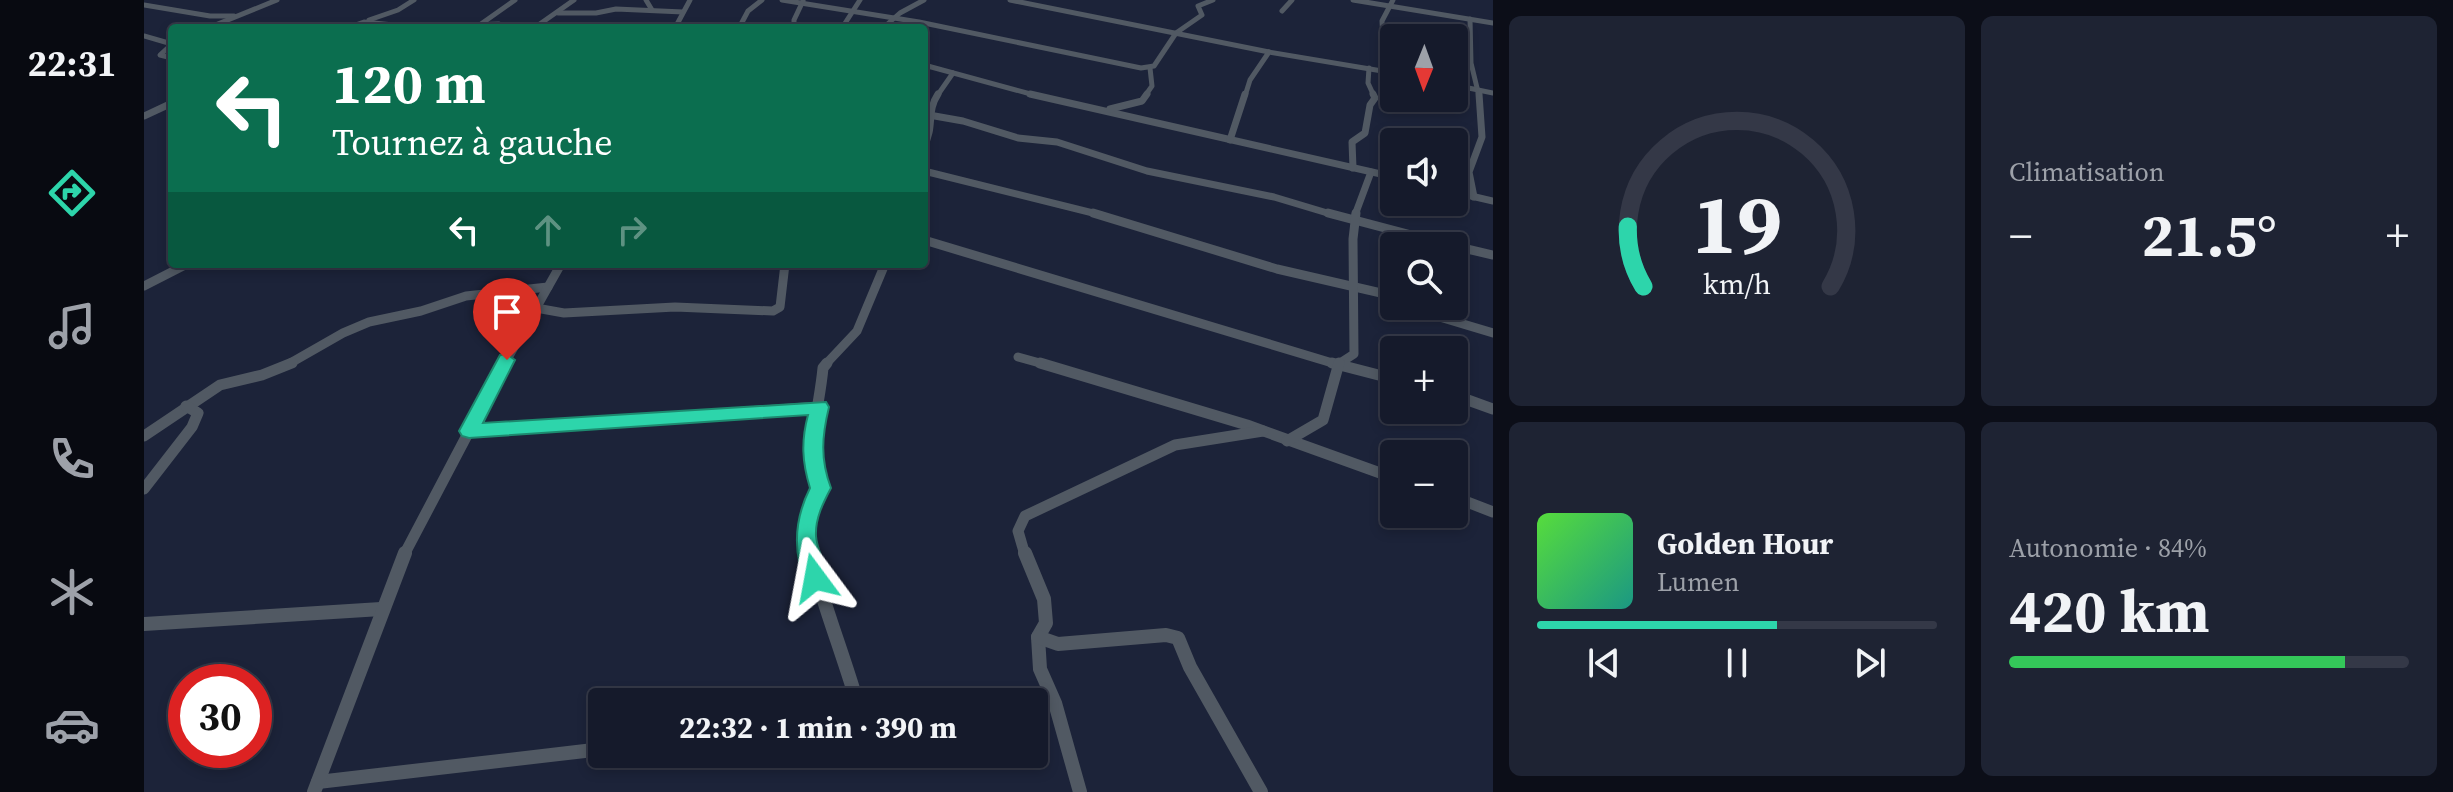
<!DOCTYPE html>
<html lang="fr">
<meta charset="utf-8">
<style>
:root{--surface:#151a2b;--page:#1e2333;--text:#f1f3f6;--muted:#9da1a9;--line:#343847;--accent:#2dd5ab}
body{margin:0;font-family:"Source Serif 4",serif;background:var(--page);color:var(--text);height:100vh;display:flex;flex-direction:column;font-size:30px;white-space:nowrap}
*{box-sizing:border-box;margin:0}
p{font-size:26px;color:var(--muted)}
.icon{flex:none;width:44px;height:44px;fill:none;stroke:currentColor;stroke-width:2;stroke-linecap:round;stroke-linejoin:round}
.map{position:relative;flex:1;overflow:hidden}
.side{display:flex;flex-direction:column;gap:16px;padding:16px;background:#0c0e18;width:960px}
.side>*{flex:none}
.banner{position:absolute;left:24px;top:24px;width:760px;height:244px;border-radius:8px;box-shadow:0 4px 12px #0003,0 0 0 2px var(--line);background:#0b6e4f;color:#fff;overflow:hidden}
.needle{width:52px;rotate:181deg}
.tools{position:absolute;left:1236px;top:24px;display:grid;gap:16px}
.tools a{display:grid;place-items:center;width:88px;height:88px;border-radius:8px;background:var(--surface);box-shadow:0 4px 12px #0003,0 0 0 2px var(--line);font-size:40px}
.speed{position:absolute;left:24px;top:664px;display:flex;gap:16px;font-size:40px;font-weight:700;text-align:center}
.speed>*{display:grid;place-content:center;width:104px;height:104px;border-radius:50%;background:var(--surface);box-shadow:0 4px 12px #0003,0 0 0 2px var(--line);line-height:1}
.speed .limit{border:12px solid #d22;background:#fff;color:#111}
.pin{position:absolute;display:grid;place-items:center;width:68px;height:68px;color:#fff;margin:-82px -34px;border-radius:50% 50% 50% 0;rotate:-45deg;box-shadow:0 0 8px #0007}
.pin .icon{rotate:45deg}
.me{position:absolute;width:88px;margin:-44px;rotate:347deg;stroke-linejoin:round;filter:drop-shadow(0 0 6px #0008)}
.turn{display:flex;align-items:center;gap:28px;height:168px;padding:0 32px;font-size:36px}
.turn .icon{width:104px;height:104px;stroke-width:2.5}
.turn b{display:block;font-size:56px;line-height:68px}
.lanes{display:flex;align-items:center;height:76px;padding:0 32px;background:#0003;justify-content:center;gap:40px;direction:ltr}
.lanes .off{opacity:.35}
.big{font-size:60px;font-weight:700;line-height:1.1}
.side .card{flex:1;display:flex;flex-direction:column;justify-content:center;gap:12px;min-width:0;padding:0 28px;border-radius:12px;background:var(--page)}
.side .dial{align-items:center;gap:0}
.dial svg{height:208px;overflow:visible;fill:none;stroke:var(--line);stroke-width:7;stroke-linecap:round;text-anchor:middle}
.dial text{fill:var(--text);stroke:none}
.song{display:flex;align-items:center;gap:24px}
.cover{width:96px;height:96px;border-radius:12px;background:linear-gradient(135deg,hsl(110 70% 55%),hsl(170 70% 35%))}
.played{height:8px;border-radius:4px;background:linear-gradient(90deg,var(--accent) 60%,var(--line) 60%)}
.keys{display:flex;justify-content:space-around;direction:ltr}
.heat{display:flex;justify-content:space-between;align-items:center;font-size:44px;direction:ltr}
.charge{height:12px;border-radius:6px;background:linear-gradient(90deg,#34c759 84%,var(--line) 0)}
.side .tiles{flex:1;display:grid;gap:16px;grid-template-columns:repeat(2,1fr)}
.trip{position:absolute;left:444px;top:688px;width:460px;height:80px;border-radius:8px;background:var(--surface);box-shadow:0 4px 12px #0003,0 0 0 2px var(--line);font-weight:700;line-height:80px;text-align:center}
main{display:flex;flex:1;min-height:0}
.dock{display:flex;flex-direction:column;width:144px;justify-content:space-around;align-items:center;background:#080a11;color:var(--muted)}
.dock .icon{width:56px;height:56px}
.dock .on{color:var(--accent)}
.dock b{font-size:36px;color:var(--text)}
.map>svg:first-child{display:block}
</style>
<main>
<nav class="dock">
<b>22:31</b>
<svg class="icon on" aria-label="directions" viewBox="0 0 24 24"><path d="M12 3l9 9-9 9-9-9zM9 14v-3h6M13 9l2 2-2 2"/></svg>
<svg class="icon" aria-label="music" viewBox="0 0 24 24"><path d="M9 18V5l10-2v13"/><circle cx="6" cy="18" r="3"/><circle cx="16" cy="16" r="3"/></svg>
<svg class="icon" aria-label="phone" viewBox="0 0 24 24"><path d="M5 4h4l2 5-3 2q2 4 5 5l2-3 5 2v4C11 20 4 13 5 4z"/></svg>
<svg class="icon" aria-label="climate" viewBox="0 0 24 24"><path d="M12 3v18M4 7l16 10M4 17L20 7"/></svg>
<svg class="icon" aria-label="car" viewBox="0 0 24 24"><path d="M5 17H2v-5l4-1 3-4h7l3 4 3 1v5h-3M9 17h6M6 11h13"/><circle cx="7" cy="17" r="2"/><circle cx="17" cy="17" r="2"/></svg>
</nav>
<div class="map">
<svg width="1349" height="792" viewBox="0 0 1349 792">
<rect width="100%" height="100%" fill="#1c2339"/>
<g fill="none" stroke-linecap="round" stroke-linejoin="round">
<g stroke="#515963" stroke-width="5">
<polyline points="502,0 508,10"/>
<polyline points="638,0 775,22 997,68 1010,66 1032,33 1058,15 1054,6 1069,0"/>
<polyline points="866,0 1125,52 1250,73"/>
<polyline points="1209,0 1349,23"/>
<polyline points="0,5 66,16 90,16"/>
<polyline points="1138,11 1148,0"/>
<polyline points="414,13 452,13 472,9 539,12"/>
<polyline points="1326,19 1327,63 1335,96"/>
<polyline points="225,20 254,10 270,0"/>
<polyline points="337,24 371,0"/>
<polyline points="64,28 133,0"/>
<polyline points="203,28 220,22 269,27 355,24 356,28"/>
<polyline points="385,28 393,26 430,0"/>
<polyline points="531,28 546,0"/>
<polyline points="595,28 604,11 618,0"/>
<polyline points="650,28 650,20 659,1"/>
<polyline points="698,28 716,0"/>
<polyline points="739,28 756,13 780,0"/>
<polyline points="0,36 28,44"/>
<polyline points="1239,40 1238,21 1249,0"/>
<polyline points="28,44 16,55 28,58"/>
<polyline points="780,65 894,96"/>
<polyline points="1225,68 1224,83 1230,96"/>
<polyline points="1310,85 1349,93"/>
<polyline points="793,96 809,73"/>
<polyline points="1001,96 1008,86 1006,68"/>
<polyline points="1101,96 1106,80 1125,52"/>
</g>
<g stroke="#515963" stroke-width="7">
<polyline points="886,94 1250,177"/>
<polyline points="966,109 998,101 1003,94"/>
<polyline points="785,115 819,121 874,138 913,142 1003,171 1130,197 1190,215"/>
<polyline points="0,116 28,103"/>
<polyline points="1086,140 1101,94"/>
<path d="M780,146C791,126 782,112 794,94"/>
<polyline points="1209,168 1208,142 1221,133 1226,105 1231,98 1229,94"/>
<polyline points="780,171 957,215"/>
<polyline points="1310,192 1349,201"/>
<polyline points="1330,197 1325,172 1338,137 1335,94"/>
<polyline points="1211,215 1227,172"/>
</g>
<g stroke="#515963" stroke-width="9">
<polyline points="949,213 1133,269 1250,296"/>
<polyline points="1184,213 1309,246"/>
<polyline points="780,240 1195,365"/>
<polyline points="1310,246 1349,255"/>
<polyline points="0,286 43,264"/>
<polyline points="1273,306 1299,318 1349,333"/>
<polyline points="392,308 420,313 531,307 629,311 636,307 641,264"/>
<polyline points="874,357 903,365"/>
<polyline points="143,365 199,333 225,322 277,311 322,296 404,287"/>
<polyline points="360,365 417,264"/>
<polyline points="681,365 713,331 741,264"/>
<polyline points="1193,365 1210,354 1209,239 1212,213"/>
</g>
<g stroke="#515963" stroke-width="11">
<polyline points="896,363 1103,425 1250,478"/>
<polyline points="1188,363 1250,379"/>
<polyline points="1310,395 1349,409"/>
<polyline points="325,431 675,407"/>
<polyline points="0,436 76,385 118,375 148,363"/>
<polyline points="1143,441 1179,420 1195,363"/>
<polyline points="0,489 48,427 54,413 42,406"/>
<polyline points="1310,497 1349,512"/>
<polyline points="260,555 361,363"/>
<path d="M667,555C660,529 665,511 677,488C661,446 675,411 679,368L683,363"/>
<polyline points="881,555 874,531 881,516 1031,445 1119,431"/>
</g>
<g stroke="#515963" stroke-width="14">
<path d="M666,553C679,604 698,651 713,702"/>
<polyline points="881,553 900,599 902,623 894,637 896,669 911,703 936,792"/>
<polyline points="0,624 237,609"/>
<polyline points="894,637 914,644 1022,635 1034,638 1046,667 1117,792"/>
<polyline points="174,782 458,749"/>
<polyline points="170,792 261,553"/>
</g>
</g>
<path fill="#2dd5ab" stroke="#1d8a6f" stroke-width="2" d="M363,354L371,360L339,423L682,402L685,407C678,436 676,459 687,488C679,503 671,519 672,536C673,553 687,570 679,586L671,588L663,586C648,552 650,520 666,488C658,462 657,441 664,415L325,438L318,436L315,431L356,355Z"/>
</svg>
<div class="tools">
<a><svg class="needle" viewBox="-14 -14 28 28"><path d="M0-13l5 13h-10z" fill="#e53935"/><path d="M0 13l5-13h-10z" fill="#9da1a9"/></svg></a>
<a><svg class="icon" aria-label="sound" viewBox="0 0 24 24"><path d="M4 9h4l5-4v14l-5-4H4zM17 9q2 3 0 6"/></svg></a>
<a><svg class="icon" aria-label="search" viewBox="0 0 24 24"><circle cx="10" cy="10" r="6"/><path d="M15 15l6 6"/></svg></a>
<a>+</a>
<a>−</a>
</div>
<div class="speed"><div class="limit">30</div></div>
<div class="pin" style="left:363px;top:360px;background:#d93025"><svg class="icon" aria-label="arrive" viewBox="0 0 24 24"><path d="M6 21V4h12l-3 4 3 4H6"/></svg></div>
<svg class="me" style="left:671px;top:578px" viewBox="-20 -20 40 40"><path d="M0-17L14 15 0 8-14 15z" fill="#2dd5ab" stroke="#fff" stroke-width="4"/></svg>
<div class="trip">22:32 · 1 min · 390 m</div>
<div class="banner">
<div class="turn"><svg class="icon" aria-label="left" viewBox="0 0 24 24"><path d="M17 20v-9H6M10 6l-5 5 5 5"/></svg><div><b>120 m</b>Tournez à gauche</div></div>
<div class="lanes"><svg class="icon" aria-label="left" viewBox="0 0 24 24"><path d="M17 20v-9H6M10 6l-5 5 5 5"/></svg><svg class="icon off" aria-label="ahead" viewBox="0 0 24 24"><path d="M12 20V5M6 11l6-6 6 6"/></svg><svg class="icon off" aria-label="right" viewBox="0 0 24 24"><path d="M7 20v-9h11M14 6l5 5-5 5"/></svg></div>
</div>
</div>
<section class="side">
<div class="tiles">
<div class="card dial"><svg viewBox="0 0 100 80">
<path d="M14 69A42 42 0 1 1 86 69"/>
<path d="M14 69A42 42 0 0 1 8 46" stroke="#2dd5ab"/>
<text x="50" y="56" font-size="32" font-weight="700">19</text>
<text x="50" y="72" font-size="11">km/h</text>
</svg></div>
<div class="card"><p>Climatisation</p>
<div class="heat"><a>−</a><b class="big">21.5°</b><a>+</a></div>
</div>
<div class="card">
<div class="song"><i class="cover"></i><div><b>Golden Hour</b><p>Lumen</p></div></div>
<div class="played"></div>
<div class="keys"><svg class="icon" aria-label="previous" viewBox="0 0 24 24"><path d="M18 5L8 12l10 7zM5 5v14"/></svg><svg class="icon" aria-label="pause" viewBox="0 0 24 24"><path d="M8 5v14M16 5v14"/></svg><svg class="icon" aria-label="next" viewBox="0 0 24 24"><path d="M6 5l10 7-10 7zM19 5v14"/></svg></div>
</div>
<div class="card"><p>Autonomie · 84%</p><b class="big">420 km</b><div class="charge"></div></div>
</div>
</section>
</main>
